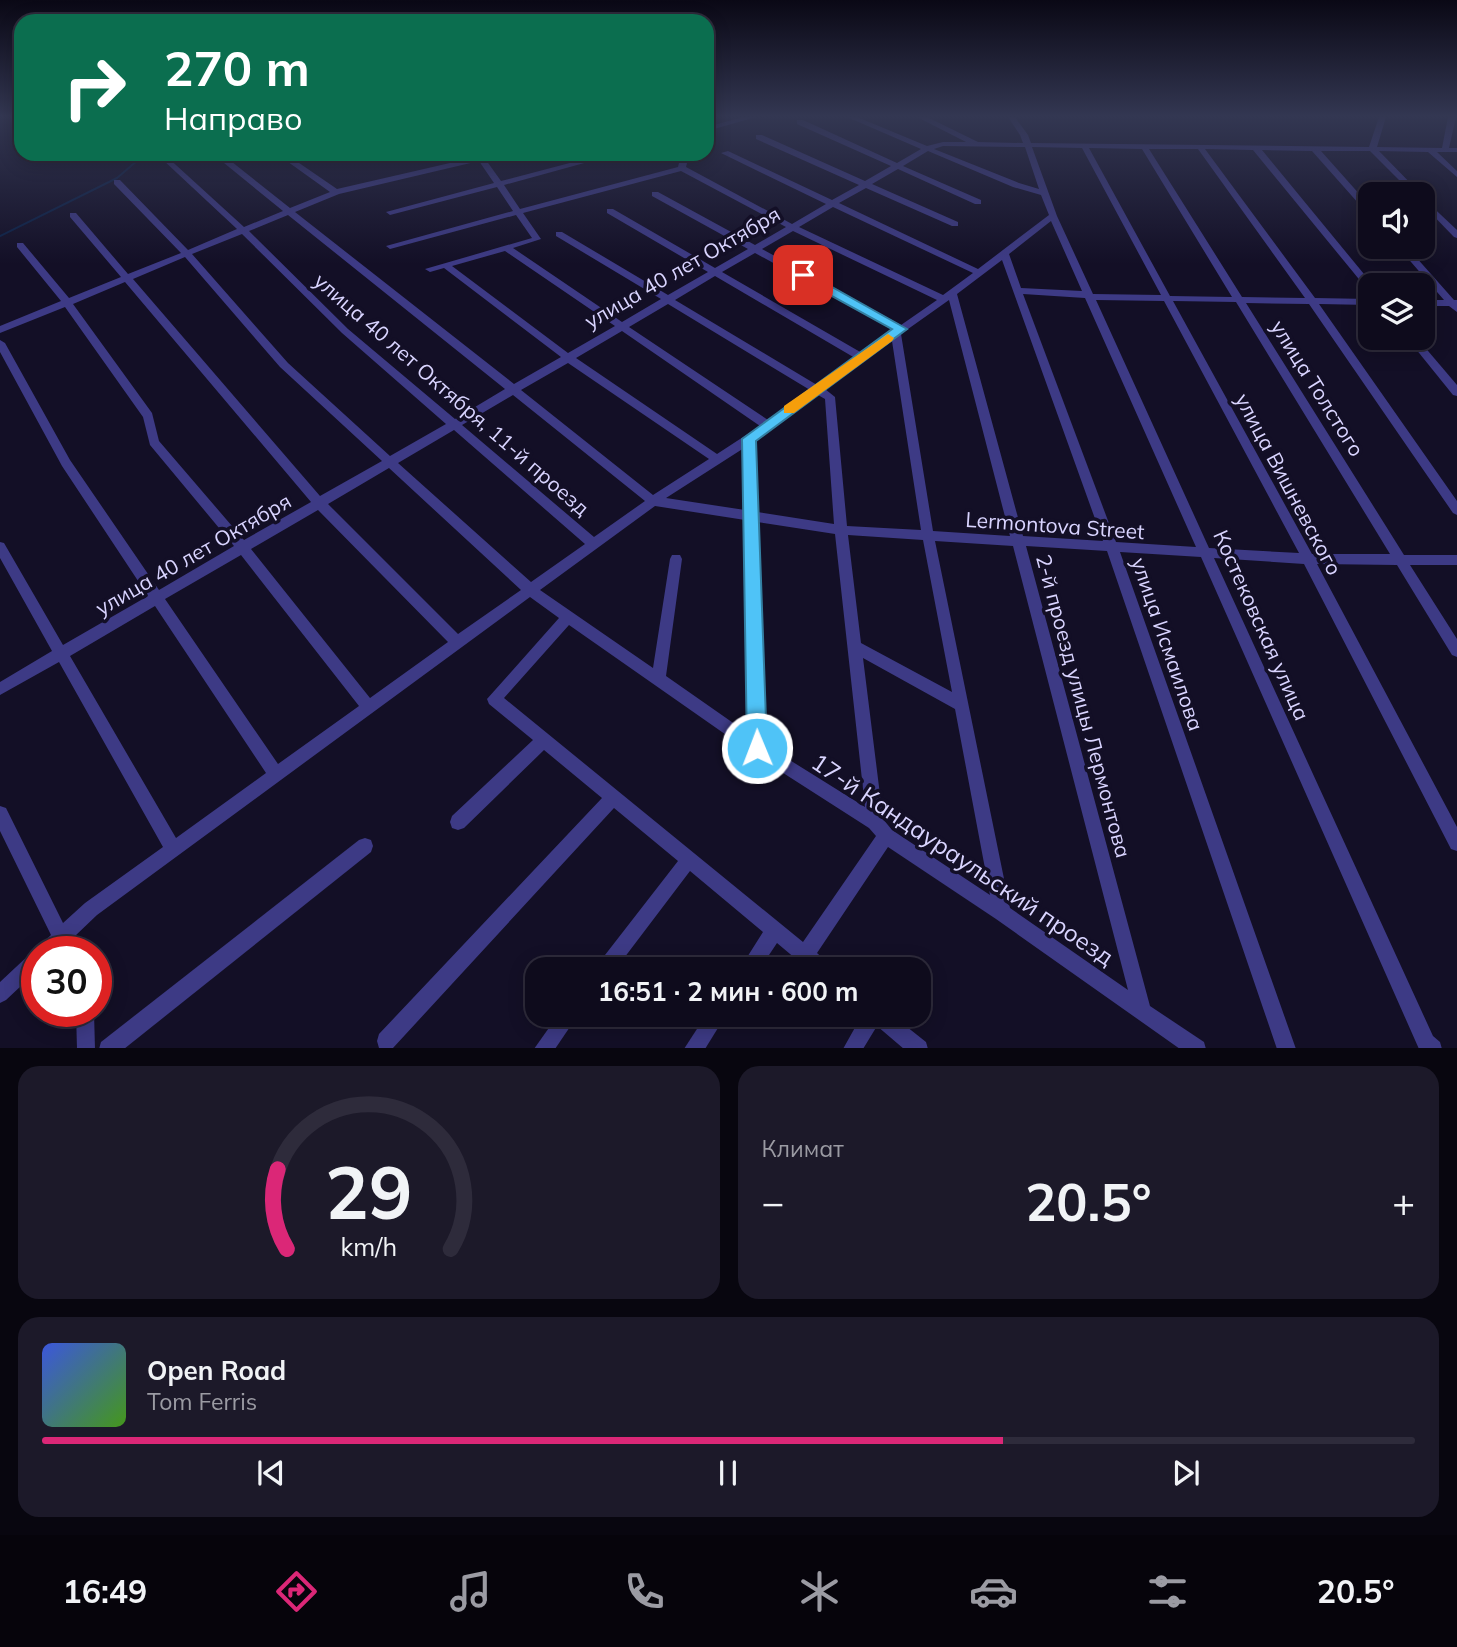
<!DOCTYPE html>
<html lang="ru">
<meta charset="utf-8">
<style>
:root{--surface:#0e0b1c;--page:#1c1929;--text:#f1f3f6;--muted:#9b9ba3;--line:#2e2b3b;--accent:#db2777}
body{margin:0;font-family:Mulish,sans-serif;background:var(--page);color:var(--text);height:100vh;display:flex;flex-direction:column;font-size:26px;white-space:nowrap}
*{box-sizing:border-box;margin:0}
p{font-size:23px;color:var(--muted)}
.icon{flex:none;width:38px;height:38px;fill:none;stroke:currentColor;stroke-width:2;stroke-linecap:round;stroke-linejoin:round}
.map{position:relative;height:1048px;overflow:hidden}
.panel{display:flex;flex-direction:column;gap:18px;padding:18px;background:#08060f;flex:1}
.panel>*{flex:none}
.hud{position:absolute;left:14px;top:14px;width:700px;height:147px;border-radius:21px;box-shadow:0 4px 18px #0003,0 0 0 2px var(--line);background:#0b6e4f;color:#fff;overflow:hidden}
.fabs{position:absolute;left:1358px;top:182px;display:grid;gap:14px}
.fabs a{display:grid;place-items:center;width:77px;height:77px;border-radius:14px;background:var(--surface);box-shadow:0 4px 18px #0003,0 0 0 2px var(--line);font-size:35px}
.speed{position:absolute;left:21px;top:936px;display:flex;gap:14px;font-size:35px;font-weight:700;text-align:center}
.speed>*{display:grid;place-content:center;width:91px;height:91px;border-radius:50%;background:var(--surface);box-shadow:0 4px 18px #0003,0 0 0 2px var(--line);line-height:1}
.speed .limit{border:10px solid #d22;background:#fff;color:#111}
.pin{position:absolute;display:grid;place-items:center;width:60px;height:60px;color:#fff;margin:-30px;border-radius:14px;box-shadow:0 4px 10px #0006}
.me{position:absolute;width:77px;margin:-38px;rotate:359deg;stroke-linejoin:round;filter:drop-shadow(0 0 5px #0008)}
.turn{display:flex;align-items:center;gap:24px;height:147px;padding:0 35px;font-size:32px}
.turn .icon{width:91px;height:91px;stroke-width:2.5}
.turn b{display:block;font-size:49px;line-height:60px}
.big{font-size:52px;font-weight:700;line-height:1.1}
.panel .widget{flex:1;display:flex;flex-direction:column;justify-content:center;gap:10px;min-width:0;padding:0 24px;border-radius:21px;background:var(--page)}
.panel .dial{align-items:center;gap:0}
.dial svg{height:182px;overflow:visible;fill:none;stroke:var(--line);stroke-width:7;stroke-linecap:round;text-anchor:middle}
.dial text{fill:var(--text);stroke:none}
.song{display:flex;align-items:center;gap:21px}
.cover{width:84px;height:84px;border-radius:10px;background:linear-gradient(135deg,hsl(230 70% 55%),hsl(100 70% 35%))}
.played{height:7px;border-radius:4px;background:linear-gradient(90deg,var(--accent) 70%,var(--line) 70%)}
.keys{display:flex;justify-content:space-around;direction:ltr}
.heat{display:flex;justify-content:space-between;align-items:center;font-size:38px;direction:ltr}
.panel .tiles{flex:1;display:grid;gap:18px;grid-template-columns:1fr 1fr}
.widget:last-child{grid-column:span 2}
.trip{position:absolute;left:525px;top:957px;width:406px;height:70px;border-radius:21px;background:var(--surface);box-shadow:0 4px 18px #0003,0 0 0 2px var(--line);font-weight:700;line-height:70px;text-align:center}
.menu{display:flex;height:112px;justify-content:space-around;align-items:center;background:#06040b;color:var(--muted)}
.menu .icon{width:49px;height:49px}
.menu .active{color:var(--accent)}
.menu b{font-size:32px;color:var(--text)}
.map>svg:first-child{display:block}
</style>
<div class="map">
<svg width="1457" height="1049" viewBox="0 0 1457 1049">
<rect width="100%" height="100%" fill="#130f26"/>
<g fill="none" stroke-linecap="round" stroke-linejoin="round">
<polyline stroke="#0c2248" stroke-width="2" points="0,236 117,178 145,154"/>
<g fill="#3d3a85" fill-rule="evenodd">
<polygon points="743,117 756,117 707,131 707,127"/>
<path d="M847,117H857L927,146L943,142H966L917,117H927L978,142L1023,143L1020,135L1008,117H1015L1028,135L1031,143L1369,147L1379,117H1386L1377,147L1442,148L1448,117H1456L1449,148H1457V152H1437L1457,171V177L1428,152L1379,151L1421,194H1413L1370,151H1321L1370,206V214L1367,213L1312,151L1262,150L1373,285H1370V290L1367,289L1253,150L1205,149L1315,298L1370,299V305L1319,304L1457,501V515L1453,513L1309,304L1246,303L1404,555H1457V565H1410L1457,639V657L1452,655L1397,565L1317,564L1457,827V851L1451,849L1304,564L1214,558L1433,1036L1440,1042L1442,1049H1419L1201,557L1120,552L1296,1049H1277L1107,551L1026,546L1150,1006L1204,1042L1206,1049H1180L996,919L888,847L817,953L829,964L832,970H809L777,943L759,970H739L763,932L690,871L615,970H595L598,964L678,861L614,808L393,1048H379L377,1041L379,1034L602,798L544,750L464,828L458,830L452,828L450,822L452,816L533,740L489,704L487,699L559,618L530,597L97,915L75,936L88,946L91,952H67L62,948L58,952H37V971L6,1000L0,1003V982L31,953L37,950L39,946L51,935L0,831V806L6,808L63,923L85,903L163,847L59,662L0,695V682L52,651L0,558V542L4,543L63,645L148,596L62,466L0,352V340L5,343L70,460L159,590L234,546L150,445L143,417L65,307L0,333V326L61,301L17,247V243H23L69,298L121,277L70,217V213H76L128,274L181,253L114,184V180H120L188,250L237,229L162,159L161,157L165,155L244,227L283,211L213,154H222L290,208L330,192L277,154H286L337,189L476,157L474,154L483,156L505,154L486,160L501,181L604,154H617L504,185L520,209L678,167L679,163L670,154H678L687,163L686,167L792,224L826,204L721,153L728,151L832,200L859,185L756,139V135H762L865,181L891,166L797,124V120H803L897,163L921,149ZM943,146L1025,147L1039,189L1019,183L934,149ZM1032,147L1082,148L1161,295L1093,294L1057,216ZM1089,148L1142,149L1232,297L1170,296ZM1149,149H1198L1305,298L1242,297ZM928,151L1013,187L1041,195L1049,215L978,269L839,203L866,188L952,226H958V222L872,184L898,169L975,204H981V200L903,166ZM479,161L494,183L386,212L390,215L497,187L513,211L386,246L390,249L516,215L532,238L425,269L430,272L444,268L561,357L514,384L295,212L339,194ZM681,171L786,227L755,245L658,192H652V196L748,249L715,268L613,209H607V213L708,272L668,295L562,232H556V236L661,299L622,322L513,248L541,239L523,213ZM833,207L973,273L943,295L799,227ZM288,215L505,389L455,419L348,329L249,231ZM1051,221L1082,291L1021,288L1009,254ZM793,231L937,300L901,325L762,249ZM242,234L342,333L446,424L390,456L288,363L192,254ZM505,251L615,326L568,353L452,266ZM755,253L894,329L862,353L722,272ZM185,257L280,367L382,461L320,496L133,279ZM1002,260L1103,541L1023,536L957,294ZM715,276L855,358L817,385L675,300ZM125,282L311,502L244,540L159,441L152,413L73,304ZM1023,294L1085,298L1196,547L1116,542ZM949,300L1010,536L933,531L901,334ZM1096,300L1164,301L1299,553L1209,548ZM1173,301L1236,302L1390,554H1312ZM668,304L810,390L768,420L629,327ZM622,331L760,426L717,454L576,358ZM892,341L921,530L847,526L835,397L825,389ZM568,363L709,459L653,495L521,390ZM513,395L645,501L594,537L462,425ZM818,395L825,399L834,524L757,512L755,441ZM454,430L585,544L531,582L398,463ZM744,448L745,510L666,498ZM389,468L521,590L458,634L328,504ZM655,506L745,520L749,734L666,676L682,559L680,555H672L670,559L653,668L540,590ZM318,510L448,642L370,698L251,549ZM757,522L835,534L865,807L764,744ZM848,535L923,540L952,692L861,643ZM935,541L1013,546L1128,990L1010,908ZM241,555L359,706L278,764L165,599ZM155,606L266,773L176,838L70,656ZM569,625L752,753L869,828L876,836L803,942L504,698ZM863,658L955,709L990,895L892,830L883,819Z"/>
<polygon points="1423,198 1457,230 1457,238 1454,237 1423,205"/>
<polygon points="1398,247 1407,247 1454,300 1457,300 1457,312 1449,306 1423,306 1423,300 1444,300"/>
<polygon points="1407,338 1417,338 1457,385 1457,396 1453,395"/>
<polygon points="365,838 371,840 373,846 371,852 124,1049 99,1049 101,1042 359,840"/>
<polygon points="76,1012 94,1012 95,1049 77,1049"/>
<polygon points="558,1015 578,1015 555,1049 534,1049"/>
<polygon points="706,1015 726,1015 705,1049 684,1049"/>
<polygon points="862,1015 892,1015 926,1042 928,1049 904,1049 877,1026 863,1049 843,1049"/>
</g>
</g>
<linearGradient id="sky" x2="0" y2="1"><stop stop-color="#0a0815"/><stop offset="0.44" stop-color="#333752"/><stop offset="1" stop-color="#333752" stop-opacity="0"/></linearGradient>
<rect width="1457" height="264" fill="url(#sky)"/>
<polygon fill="#4fc3f7" stroke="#337fa1" stroke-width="2" points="799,273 807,273 907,329 756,441 767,748 764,755 757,757 750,755 747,748 742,439 892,329 799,278"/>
<polygon fill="#f59e0b" points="888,334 894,338 892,341 794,413 784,413 784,406"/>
<g text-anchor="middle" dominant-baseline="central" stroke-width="7" stroke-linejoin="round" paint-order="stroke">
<g font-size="21" fill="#d9d4ff" stroke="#130f26">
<text transform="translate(682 267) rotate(-30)">улица 40 лет Октября</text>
<text transform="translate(1318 388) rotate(58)">улица Толстого</text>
<text transform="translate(452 394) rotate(41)">улица 40 лет Октября, 11-й проезд</text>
<text transform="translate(1289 484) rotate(62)">улица Вишневского</text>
<text transform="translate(1055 525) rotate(4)">Lermontova Street</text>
<text transform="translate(193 554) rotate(-30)">улица 40 лет Октября</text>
<text transform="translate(1262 625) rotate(66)">Костековская улица</text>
<text transform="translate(1168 644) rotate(71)">улица Исмаилова</text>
<text transform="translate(1084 706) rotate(75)">2-й проезд улицы Лермонтова</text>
</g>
<g font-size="24" fill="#d9d4ff" stroke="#130f26">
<text transform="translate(963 859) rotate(34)">17-й Кандаураульский проезд</text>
</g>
</g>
</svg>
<div class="fabs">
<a><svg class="icon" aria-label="sound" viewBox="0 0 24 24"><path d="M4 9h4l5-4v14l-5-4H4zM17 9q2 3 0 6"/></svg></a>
<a><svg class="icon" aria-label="layers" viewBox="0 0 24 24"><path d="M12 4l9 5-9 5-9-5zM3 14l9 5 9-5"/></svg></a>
</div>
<div class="speed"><div class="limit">30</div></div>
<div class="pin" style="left:803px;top:275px;background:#d93025"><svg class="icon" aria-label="arrive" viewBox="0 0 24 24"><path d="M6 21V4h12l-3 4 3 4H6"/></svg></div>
<svg class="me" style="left:757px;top:748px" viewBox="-20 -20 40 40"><circle r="17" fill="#4fc3f7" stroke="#fff" stroke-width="3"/><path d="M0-11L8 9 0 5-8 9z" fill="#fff"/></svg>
<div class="trip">16:51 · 2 мин · 600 m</div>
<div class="hud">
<div class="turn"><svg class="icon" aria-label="right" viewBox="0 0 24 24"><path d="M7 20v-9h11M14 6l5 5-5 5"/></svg><div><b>270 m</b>Направо</div></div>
</div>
</div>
<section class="panel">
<div class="tiles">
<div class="widget dial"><svg viewBox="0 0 100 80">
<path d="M14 69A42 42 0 1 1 86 69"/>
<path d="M14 69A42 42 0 0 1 10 34" stroke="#db2777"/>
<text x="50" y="56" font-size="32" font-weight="700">29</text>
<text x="50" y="72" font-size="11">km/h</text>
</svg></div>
<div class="widget"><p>Климат</p>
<div class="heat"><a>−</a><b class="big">20.5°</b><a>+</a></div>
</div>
<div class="widget">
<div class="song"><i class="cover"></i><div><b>Open Road</b><p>Tom Ferris</p></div></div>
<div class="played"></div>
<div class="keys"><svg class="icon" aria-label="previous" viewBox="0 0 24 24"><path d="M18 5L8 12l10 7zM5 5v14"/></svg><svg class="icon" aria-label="pause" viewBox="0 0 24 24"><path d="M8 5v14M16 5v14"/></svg><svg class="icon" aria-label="next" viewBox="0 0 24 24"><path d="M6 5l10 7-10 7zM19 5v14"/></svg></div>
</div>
</div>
</section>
<nav class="menu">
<b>16:49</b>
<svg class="icon active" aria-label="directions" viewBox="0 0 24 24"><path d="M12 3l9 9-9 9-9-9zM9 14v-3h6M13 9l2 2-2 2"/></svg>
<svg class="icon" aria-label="music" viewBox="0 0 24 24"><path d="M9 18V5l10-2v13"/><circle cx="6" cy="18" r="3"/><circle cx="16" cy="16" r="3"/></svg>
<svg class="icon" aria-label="phone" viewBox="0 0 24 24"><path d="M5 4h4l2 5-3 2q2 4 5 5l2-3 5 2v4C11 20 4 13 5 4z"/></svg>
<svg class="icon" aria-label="climate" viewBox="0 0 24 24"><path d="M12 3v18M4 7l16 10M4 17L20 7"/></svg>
<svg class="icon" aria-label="car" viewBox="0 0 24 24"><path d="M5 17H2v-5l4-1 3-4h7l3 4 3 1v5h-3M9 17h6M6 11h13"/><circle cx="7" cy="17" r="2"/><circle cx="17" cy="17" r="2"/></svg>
<svg class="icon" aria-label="filters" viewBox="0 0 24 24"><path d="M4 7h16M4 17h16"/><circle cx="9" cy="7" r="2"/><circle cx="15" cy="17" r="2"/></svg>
<b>20.5°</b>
</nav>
